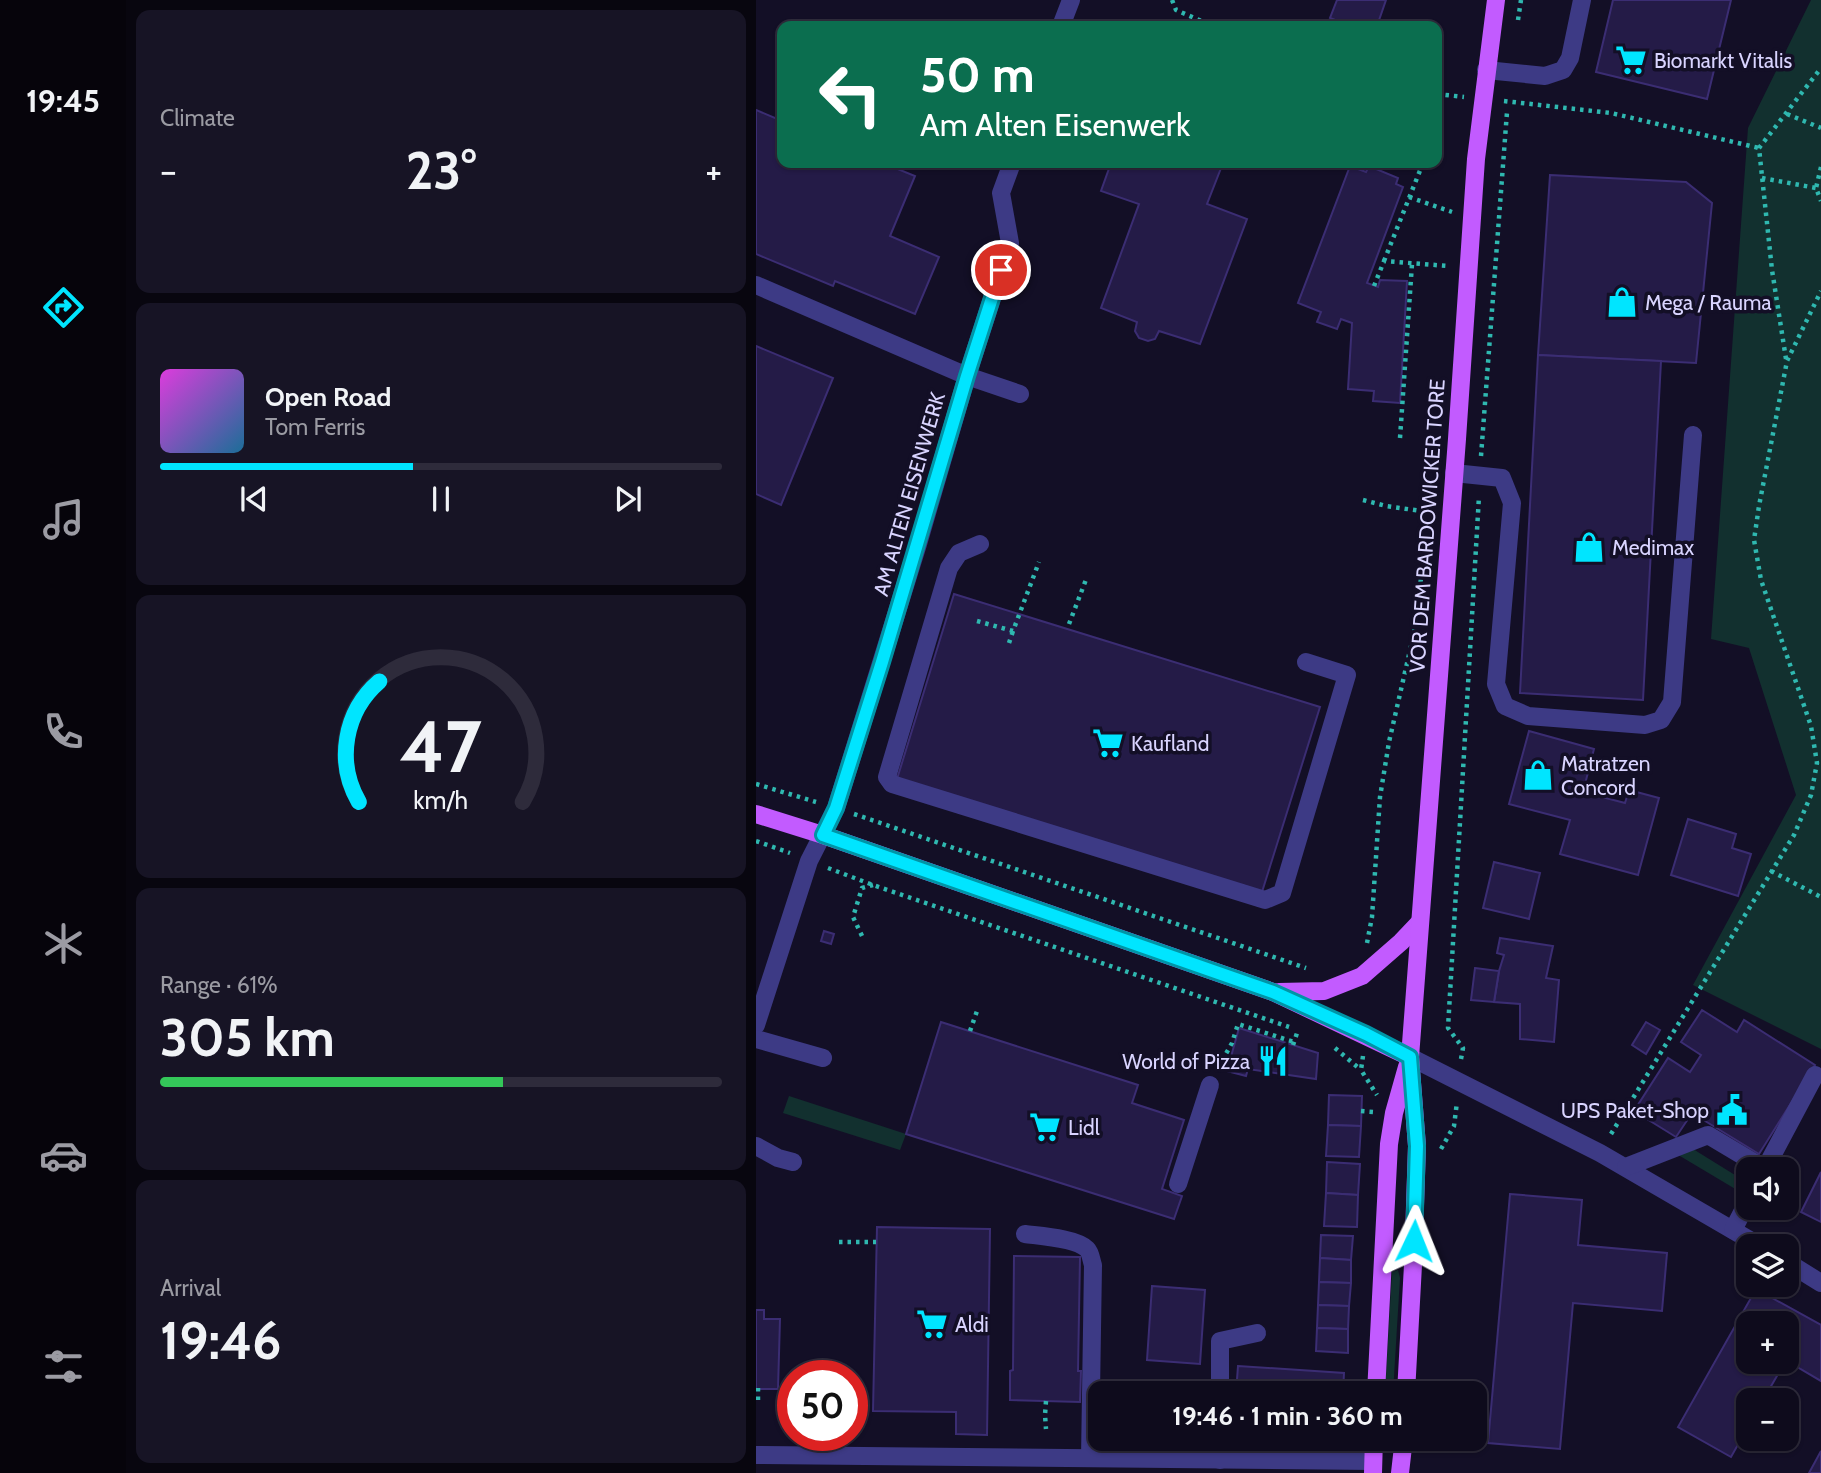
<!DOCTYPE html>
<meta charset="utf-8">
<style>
:root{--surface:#0e0b1c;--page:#171425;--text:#f1f3f6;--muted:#9b9ba3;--line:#2e2b3b;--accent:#00e5ff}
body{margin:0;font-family:Cabin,sans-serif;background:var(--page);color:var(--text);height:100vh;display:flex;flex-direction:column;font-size:26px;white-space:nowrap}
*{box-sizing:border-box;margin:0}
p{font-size:23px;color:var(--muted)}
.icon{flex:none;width:38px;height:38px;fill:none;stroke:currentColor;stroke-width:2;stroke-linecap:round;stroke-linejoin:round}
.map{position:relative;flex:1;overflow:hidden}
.drawer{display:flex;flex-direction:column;gap:10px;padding:10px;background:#08060f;width:630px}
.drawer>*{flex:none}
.top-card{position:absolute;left:21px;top:21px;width:665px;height:147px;border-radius:14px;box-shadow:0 2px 5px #0004,0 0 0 2px var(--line);background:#0b6e4f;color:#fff;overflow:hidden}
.buttons{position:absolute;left:980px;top:1157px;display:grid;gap:14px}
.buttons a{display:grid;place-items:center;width:63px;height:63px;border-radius:14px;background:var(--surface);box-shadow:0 2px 5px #0004,0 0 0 2px var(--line);font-size:35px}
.speed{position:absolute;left:21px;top:1360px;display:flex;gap:14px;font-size:35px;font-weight:700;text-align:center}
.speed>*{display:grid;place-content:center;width:91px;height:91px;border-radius:50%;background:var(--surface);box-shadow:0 2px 5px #0004,0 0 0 2px var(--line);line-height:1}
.speed .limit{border:10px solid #d22;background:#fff;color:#111}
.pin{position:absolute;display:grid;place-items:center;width:60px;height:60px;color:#fff;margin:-30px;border:4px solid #fff;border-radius:50%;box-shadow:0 2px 7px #0007}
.me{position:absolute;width:77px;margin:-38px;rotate:2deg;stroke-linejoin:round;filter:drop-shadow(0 0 5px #0008)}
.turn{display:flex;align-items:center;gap:24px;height:147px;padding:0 28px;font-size:32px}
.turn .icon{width:91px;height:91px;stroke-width:2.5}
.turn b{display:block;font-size:49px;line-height:60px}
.big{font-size:52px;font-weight:700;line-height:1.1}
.drawer .tile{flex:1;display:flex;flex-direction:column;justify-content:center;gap:10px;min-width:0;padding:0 24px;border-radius:14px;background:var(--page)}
.drawer .dial{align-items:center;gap:0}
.dial svg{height:182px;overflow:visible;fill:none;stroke:var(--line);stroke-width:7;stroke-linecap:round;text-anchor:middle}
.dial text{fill:var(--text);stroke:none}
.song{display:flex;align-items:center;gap:21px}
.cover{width:84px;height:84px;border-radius:10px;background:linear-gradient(135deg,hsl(300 70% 55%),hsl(200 70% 35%))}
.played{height:7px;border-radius:4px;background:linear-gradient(90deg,var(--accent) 45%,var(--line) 45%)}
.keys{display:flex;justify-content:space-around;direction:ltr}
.heat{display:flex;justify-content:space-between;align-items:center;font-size:38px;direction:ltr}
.charge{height:10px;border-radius:5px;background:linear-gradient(90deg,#34c759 61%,var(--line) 0)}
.trip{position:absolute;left:332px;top:1381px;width:399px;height:70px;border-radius:14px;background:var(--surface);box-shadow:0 2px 5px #0004,0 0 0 2px var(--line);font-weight:700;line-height:70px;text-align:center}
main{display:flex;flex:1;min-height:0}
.tabs{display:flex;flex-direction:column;width:126px;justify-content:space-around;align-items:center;background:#06040b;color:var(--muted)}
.tabs .icon{width:49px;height:49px}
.tabs .current{color:var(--accent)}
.tabs b{font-size:32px;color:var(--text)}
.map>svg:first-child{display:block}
</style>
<main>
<nav class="tabs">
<b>19:45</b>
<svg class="icon current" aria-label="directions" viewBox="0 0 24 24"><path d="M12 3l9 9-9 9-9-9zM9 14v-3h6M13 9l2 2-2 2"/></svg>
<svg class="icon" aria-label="music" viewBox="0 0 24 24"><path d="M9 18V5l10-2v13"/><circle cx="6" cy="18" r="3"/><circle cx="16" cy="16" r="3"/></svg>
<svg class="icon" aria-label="phone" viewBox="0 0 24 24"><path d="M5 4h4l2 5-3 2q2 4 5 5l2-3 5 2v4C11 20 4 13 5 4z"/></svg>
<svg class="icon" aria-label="climate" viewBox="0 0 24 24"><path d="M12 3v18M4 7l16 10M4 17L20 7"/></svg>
<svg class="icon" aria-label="car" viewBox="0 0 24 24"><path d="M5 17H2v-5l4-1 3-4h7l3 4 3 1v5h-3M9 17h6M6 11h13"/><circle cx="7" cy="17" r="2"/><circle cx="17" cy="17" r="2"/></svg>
<svg class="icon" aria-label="filters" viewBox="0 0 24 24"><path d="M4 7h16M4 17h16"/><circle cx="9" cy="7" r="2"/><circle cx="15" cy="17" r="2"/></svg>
</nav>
<section class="drawer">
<div class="tile"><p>Climate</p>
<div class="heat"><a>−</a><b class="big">23°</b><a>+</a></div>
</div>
<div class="tile">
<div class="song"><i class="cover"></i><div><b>Open Road</b><p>Tom Ferris</p></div></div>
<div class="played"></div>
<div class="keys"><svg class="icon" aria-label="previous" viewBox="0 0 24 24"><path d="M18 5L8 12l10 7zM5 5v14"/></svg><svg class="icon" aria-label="pause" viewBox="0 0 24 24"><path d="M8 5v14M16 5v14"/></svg><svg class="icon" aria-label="next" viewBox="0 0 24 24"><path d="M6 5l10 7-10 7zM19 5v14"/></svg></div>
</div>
<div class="tile dial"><svg viewBox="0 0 100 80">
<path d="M14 69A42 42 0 1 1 86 69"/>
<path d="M14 69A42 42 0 0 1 23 16" stroke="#00e5ff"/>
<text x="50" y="56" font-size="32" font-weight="700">47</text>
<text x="50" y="72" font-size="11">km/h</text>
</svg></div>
<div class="tile"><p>Range · 61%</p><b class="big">305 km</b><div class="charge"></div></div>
<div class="tile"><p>Arrival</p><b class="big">19:46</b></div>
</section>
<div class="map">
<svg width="1065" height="1473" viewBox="0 0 1065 1473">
<rect width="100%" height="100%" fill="#130f26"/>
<g fill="#12302f">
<polygon points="1055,0 1065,0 1065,1049 937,985 1040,795 993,648 955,639 992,128"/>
<polygon points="33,1096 150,1134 144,1150 27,1113"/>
<polygon points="937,1149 987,1180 981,1190 919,1153"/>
<polygon points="642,1270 644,1278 637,1393 629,1393 636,1272"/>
</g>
<g fill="#241b47" stroke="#3b2d73" stroke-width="2">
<polygon points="581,0 630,0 621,26 595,26 574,18"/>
<polygon points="857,0 975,0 951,99 840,72"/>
<polygon points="0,110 26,121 26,163 127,163 159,176 134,236 183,257 159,314 79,281 77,286 0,254"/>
<polygon points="355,163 467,163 451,204 491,219 444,344 403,331 399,339 392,341 383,338 379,331 381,322 345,308 383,204 345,191"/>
<polygon points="594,166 610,172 613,166 642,178 640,184 647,187 611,283 622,287 624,280 651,281 644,403 617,401 618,391 592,389 596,323 585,319 581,329 561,322 565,312 542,303"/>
<polygon points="794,175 930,182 956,203 940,363 782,355"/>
<polygon points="0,346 77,378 25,505 0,494"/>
<polygon points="782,355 905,361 887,700 764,693"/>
<polygon points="198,594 564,707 506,892 141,779"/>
<polygon points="773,731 838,749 827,792 869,803 873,790 903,798 882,875 804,854 814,820 753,804"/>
<polygon points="932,819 980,834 976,848 995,854 982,896 915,875"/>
<polygon points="738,862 784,873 773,919 727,908"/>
<polygon points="68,931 78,934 75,944 65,941"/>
<polygon points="744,938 797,946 790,978 803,980 798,1042 764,1039 764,1004 738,1002 743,971 748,955 741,953"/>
<polygon points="719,968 743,971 738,1002 715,1000"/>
<polygon points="946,1010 981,1032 988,1020 1059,1065 1003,1154 936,1113 920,1137 878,1111 912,1058 934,1072 945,1055 925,1042"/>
<polygon points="185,1022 382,1085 376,1103 428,1120 406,1189 426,1196 418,1219 150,1134"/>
<polygon points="890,1022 904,1030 890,1054 876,1045"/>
<polygon points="483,1028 562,1053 560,1079 492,1069 490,1076 471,1071"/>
<polygon points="573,1095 606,1096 605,1126 572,1125"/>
<polygon points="572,1125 605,1126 603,1157 570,1156"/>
<polygon points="571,1162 604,1164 602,1195 570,1193"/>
<polygon points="1065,1172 1065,1222 1045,1212"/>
<polygon points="570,1193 602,1195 601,1227 568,1226"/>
<polygon points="754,1194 826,1200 822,1245 911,1253 906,1311 817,1303 804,1449 732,1443"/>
<polygon points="121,1227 234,1229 231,1435 200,1434 200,1412 117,1411"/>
<polygon points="565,1235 597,1236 595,1260 564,1258"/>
<polygon points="258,1256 324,1257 322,1371 325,1371 324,1402 254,1400 254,1371 257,1370"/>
<polygon points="564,1258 595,1260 595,1283 563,1282"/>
<polygon points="563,1282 595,1283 593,1306 562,1305"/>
<polygon points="396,1286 449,1290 444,1364 391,1360"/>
<polygon points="1000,1289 1065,1325 1065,1381 1031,1361 1031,1323 992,1323 992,1362 1029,1362 1007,1400 992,1400 992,1427 975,1457 922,1427"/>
<polygon points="562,1305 593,1306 592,1329 561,1328"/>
<polygon points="0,1310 8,1310 8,1319 24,1319 22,1389 0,1389"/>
<polygon points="561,1328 592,1329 592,1353 560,1351"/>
<polygon points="482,1366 588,1373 587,1393 480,1393"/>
<polygon points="1065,1451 1065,1473 1053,1473"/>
</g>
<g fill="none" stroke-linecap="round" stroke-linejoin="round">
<g stroke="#2fb8b0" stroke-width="4.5" stroke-dasharray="3.5 5" stroke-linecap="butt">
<polyline points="416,0 420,10 457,26"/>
<polyline points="762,20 765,0"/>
<polyline points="681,94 708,97"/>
<polyline points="748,101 855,113 1003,148"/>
<polyline points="1031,114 1065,128"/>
<polyline points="1065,167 1060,188 1065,201"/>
<polyline points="1006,178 1060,188"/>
<polyline points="653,197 696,212"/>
<polyline points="628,261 667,163"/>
<polyline points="618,286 628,261 692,266"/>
<polyline points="1030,359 1016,270 1003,148 1065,68"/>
<polyline points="644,438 656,264"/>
<polyline points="725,456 751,112"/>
<polyline points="607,500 630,506 672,512"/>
<polyline points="221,621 257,631 283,562"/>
<polyline points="313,624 331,577"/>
<polyline points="253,643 257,631"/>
<polyline points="0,784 60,802"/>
<polyline points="98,814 550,968"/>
<polyline points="0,841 34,853"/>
<polyline points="72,868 117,885 533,1027"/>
<polyline points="1015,871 1065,897"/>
<polyline points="106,936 97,917 106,888 117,885"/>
<polyline points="611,943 616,917 624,797 633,742 660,624 668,550"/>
<polyline points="214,1031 222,1008"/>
<polyline points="537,1045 542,1030"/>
<polyline points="579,1048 605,1070"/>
<polyline points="607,1056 605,1070 621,1095"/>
<polyline points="705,1059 707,1048 692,1028 723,496"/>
<polyline points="462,1068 476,1043 482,1024 538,1042"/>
<polyline points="605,1111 618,1112"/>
<polyline points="855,1134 1038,835 1055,795 1061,763 1055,726 1005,580 998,540 1003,506 1031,361 1065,291"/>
<polyline points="685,1149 698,1126 701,1102"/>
<polyline points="83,1242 120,1242"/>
<polyline points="2,1388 2,1402"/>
<polyline points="290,1401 289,1415 290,1429"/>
</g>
<g stroke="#3d3a85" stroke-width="18">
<polyline points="305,26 315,0"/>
<polyline points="730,70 789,76 807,70 814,58 826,0"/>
<polyline points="0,285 211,376 264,394"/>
<polyline points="698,473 746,478 756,503 740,684 749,706 772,716 889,725 905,720 916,702 937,435"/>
<polyline points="224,544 203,553 193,568 131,777 136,784 509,900 526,893 591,675 550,662"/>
<polyline points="0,1025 53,861 80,808 162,544 211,376 254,243 245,193 256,163"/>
<polyline points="0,1039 67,1058"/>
<polyline points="654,1057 844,1153 1004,1246"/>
<polyline points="0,1146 22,1158 37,1162"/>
<polyline points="870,1167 952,1135 1009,1169"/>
<polyline points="1009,1169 1059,1075"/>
<polyline points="422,1184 454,1085"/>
<polyline points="977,1230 992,1201"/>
<path d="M269,1234C284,1236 320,1238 331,1249C335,1253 335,1260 337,1265L334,1458"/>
<polyline points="1031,1262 1065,1283"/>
<polyline points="464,1393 464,1341 501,1333"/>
<polyline points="464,1438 464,1460"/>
<polyline points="0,1455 617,1461"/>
</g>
<g stroke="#c25bff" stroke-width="18">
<polyline points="0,814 67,835 517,992 654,1057"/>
<polyline points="523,992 568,991 606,976 645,942 664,922"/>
<polyline points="620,1393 633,1144 638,1113 651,1067"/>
<polyline points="650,1393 657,1265 661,1146 654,1057 701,439 720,159 740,0"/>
<polyline points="617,1473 618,1438"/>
<polyline points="644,1473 648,1438"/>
</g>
</g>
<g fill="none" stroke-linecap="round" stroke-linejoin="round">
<defs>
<polyline id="route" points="245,270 211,376 126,662 80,808 67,835 517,992 610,1034 654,1057 661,1146 658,1241"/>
</defs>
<use href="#route" stroke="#0095a6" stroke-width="18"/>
<use href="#route" stroke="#00e5ff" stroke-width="12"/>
</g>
<defs>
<symbol id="supermarket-bare" viewBox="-9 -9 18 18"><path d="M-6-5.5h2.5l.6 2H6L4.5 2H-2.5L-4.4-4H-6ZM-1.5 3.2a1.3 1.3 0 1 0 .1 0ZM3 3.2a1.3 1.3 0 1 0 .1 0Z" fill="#00e5ff" stroke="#130f26" stroke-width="2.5" paint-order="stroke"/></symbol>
<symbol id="shop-bare" viewBox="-9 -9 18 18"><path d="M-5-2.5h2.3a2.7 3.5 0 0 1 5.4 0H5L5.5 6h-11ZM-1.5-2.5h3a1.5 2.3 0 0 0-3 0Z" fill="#00e5ff" stroke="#130f26" stroke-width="2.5" paint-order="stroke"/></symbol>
<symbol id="restaurant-bare" viewBox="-9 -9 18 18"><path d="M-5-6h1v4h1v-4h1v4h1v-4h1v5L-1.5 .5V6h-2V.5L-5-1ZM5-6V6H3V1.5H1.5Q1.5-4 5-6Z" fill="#00e5ff" stroke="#130f26" stroke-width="2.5" paint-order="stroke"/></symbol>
<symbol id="civic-bare" viewBox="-9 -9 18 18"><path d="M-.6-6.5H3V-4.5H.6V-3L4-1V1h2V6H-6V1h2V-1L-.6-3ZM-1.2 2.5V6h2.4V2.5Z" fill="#00e5ff" stroke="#130f26" stroke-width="2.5" paint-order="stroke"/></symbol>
</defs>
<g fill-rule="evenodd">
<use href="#supermarket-bare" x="853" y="38" width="44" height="44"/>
<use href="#shop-bare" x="844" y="280" width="44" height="44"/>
<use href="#shop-bare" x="811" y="525" width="44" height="44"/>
<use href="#supermarket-bare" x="330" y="721" width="44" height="44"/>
<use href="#shop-bare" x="760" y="753" width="44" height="44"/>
<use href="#restaurant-bare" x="495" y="1039" width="44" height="44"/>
<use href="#civic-bare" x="954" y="1088" width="44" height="44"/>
<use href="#supermarket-bare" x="267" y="1105" width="44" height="44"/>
<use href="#supermarket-bare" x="154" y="1302" width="44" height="44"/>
</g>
<g text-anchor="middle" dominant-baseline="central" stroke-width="7" stroke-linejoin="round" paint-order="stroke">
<g font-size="21" fill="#d9d4ff" stroke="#130f26" text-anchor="start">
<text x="898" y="60">Biomarkt Vitalis</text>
<text x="889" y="302">Mega / Rauma</text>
<text x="856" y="547">Medimax</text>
<text x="375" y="743">Kaufland</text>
<text x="805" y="763">Matratzen<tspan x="805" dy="24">Concord</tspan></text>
<text x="494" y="1061" text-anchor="end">World of Pizza</text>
<text x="953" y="1110" text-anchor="end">UPS Paket-Shop</text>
<text x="312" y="1127">Lidl</text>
<text x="199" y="1324">Aldi</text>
</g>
<g font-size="21" fill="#d9d4ff" stroke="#130f26">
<text transform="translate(153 494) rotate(-74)">AM ALTEN EISENWERK</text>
<text transform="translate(671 526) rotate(-86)">VOR DEM BARDOWICKER TORE</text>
</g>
</g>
</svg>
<div class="buttons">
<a><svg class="icon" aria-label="sound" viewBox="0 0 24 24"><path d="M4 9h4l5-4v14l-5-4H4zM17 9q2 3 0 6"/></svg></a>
<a><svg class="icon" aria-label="layers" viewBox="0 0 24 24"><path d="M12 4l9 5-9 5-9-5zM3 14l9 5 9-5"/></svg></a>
<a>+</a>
<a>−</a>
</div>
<div class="speed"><div class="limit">50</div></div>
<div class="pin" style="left:245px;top:270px;background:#d93025"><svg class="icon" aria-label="arrive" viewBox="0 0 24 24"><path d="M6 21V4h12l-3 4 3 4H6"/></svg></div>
<svg class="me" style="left:658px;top:1241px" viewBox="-20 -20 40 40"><path d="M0-17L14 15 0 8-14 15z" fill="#00e5ff" stroke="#fff" stroke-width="4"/></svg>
<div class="trip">19:46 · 1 min · 360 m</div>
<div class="top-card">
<div class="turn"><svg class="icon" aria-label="left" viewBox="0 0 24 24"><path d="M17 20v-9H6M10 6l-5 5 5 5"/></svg><div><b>50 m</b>Am Alten Eisenwerk</div></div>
</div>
</div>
</main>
